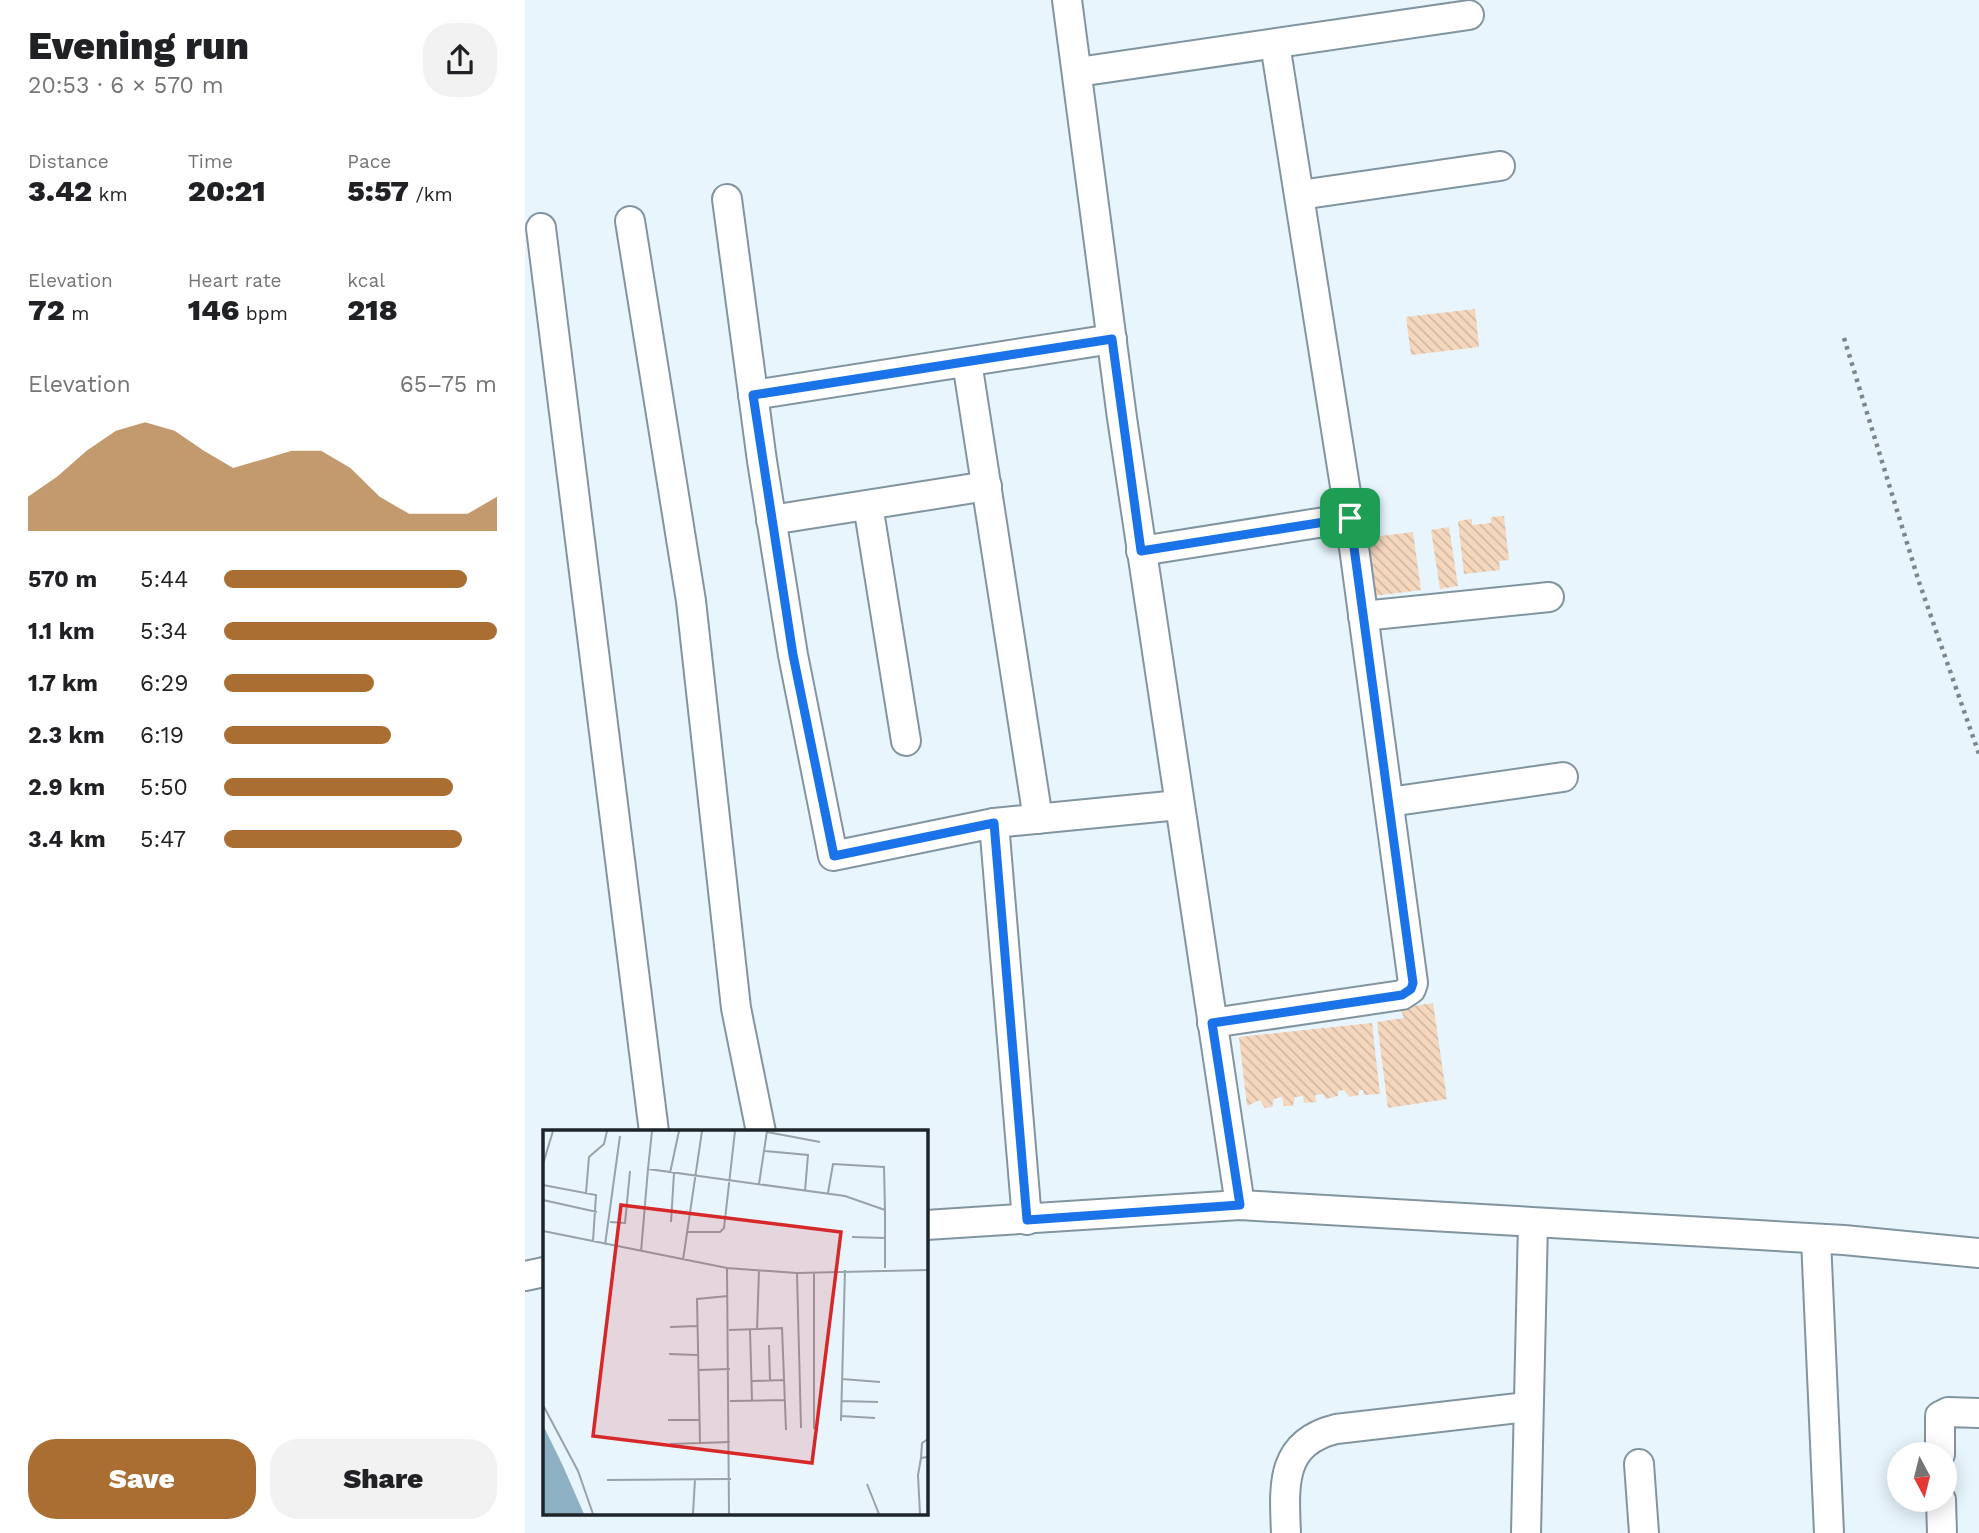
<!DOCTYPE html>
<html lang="en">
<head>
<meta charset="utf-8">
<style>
  body { margin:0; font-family:"Work Sans",sans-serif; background:#f2f2f2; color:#202124; height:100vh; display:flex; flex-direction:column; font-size:26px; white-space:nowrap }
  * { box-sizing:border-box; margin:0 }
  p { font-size:23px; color:#757577 }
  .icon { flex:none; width:38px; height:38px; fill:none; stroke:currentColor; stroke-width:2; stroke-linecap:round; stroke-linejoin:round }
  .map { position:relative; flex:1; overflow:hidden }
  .sheet { display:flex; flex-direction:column; background:#fff; width:525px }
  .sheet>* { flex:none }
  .needle { width:46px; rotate:173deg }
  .controls { position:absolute; left:1362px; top:1442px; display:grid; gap:14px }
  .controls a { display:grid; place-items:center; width:70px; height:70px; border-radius:50%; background:#fff; box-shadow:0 4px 18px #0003; font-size:35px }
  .pin { position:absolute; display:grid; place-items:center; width:60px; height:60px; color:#fff; margin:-30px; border-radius:14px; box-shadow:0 4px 10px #0006 }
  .round { display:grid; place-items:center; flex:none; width:74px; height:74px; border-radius:28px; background:#f2f2f2 }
  .summary { display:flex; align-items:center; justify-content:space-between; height:119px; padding:0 28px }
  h1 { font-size:38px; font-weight:800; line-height:52px }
  .stats { display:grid; grid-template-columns:repeat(3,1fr); gap:10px; height:119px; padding:7px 28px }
  .stats div { display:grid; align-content:center }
  .stats b { font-size:30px; font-weight:800 }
  .stats small { font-size:19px; font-weight:400 }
  .stats p { font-size:19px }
  .chart { height:196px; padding:14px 28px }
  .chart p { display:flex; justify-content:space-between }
  .chart svg { width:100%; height:126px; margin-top:7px; fill:#ab6e32; opacity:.7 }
  .button { display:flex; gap:14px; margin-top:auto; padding:14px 28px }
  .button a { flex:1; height:80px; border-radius:28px; background:#ab6e32; color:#fff; font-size:28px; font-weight:800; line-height:80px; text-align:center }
  .button a+a { background:#f2f2f2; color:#202124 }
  ul { padding:0 28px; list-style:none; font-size:23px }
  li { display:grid; grid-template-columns:112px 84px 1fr; align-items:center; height:52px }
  li i { height:18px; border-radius:9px; background:#ab6e32 }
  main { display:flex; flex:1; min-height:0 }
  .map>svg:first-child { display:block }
</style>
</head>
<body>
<main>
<section class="sheet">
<div class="summary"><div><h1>Evening run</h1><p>20:53 · 6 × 570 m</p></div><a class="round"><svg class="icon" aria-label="share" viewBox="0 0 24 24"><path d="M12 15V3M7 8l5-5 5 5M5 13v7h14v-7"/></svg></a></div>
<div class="stats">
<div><p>Distance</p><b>3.42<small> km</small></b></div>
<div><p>Time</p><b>20:21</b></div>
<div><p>Pace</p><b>5:57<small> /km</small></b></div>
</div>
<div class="stats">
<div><p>Elevation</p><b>72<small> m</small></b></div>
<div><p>Heart rate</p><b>146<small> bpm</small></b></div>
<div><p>kcal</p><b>218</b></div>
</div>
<div class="chart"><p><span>Elevation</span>65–75 m</p>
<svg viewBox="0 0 160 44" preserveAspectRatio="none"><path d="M0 44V32L10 25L20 16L30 9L40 6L50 9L60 16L70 22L80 19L90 16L100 16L110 22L120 32L130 38L140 38L150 38L160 32V44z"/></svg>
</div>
<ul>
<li><b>570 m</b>5:44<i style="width:89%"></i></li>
<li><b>1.1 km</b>5:34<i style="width:100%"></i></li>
<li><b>1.7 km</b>6:29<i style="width:55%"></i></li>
<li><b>2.3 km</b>6:19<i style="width:61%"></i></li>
<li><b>2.9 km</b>5:50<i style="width:84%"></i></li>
<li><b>3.4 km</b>5:47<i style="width:87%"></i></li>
</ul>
<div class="button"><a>Save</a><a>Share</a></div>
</section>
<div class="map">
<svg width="1454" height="1533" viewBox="0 0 1454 1533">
  <defs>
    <pattern id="building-back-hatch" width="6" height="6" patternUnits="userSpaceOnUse" patternTransform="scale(1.75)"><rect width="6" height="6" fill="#f5d7bd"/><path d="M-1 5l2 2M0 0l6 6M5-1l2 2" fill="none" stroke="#d2b8a3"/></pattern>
  </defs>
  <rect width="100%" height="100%" fill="#e8f5fd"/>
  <g fill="url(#building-back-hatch)">
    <path d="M950 309 954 347 886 355 881 317Z"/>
    <path d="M979 516 984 560 974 561 975 570 939 574 933 521 947 519V525L966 523V517Z"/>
    <path d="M924 527 933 586 915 589 906 530Z"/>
    <path d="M888 532 896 590 840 597 832 539Z"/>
    <path d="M908 1003 922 1099 863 1108 852 1022 879 1018 875 1008Z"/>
    <path d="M847 1023 855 1094 839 1095 838 1090H834V1095L825 1097 819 1090 813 1091V1096L801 1099 798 1094 790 1095 791 1102 779 1103 778 1096 770 1097 768 1106H759L757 1097 749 1099 747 1107 740 1108 735 1100 722 1106 714 1037Z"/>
  </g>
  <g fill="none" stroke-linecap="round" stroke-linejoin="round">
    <defs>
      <g id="street">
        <path d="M542 0 597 418 715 1205"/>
        <path d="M553 72 944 15"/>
        <path d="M775 195 975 166"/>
        <path d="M202 199 237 461 268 655 308 856 469 823 654 805"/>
        <path d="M105 221 166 601 211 1008 236 1132"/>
        <path d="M16 228 129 1132"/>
        <path d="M442 362 513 819"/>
        <path d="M228 395 587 339"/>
        <path d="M343 505 381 741"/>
        <path d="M246 520 462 486"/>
        <path d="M616 551 825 518"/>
        <path d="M838 616 1024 597"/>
        <path d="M864 802 1038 777"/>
        <path d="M469 823 502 1220"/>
        <path d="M687 1023 877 995 886 989 888 983 825 518 750 44"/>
        <path d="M401 1225 715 1205 1319 1240 1454 1253"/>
        <path d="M1291 1239 1304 1533"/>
        <path d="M0 1276 19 1272"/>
        <path d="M1415 1454V1416L1423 1412 1454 1413"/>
        <path d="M1114 1464 1119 1533"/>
        <path d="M1416 1500 1417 1533"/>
        <path d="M761 1533C759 1485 755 1443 811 1429L1002 1407"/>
        <path d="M1001 1533 1008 1223"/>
      </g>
    </defs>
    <use href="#street" stroke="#8195a1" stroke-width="32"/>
    <path stroke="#7b868c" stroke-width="4.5" stroke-dasharray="3.5 5" stroke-linecap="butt" d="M1319 338 1394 582 1454 754"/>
    <use href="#street" stroke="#fff" stroke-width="28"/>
  </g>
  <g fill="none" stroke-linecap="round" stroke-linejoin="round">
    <defs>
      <path id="route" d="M587 339 616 551 825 518 888 983 886 989 877 995 687 1023 715 1205 502 1220 469 823 309 856 268 655 228 395Z"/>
    </defs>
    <use href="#route" stroke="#fff" stroke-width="14"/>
    <use href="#route" stroke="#1a73e8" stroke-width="9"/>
  </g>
  <g transform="translate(18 1130)">
    <rect width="385" height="385" fill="#e8f5fd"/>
    <path d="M0 295 20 336 41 384H0Z" fill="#8eb0c4"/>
    <path fill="none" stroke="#97a2a9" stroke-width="2" d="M224 2 277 12M222 21 265 25 262 61M0 34 10 1M105 39 109 1M127 43 136 1M216 54 224 1M0 55 53 65 50 111M43 63 46 27 61 14 64 1M285 63 290 34 341 37 342 80M0 70 54 82M67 92 82 93 87 41M128 92 131 43M0 101 184 138 254 143 385 140M144 102H177L181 98 192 1M309 107 342 108M62 115 77 6M98 122 105 39 302 66 342 80V138M140 130 159 1M184 138 186 384M271 142V299M254 143 258 298M127 197 154 196M186 200 239 198 243 300M207 200 209 271M214 200 216 140M226 215 227 251M126 224 154 225M155 240 187 239M299 249 337 252M209 251 242 250M187 271 242 270M298 271 335 272M0 275 35 341 50 384M298 286 332 288M125 290H156M298 291 302 140M157 313 154 169 185 166M127 314 187 312M378 328 379 313 385 309M64 350 188 349M324 354 336 384M150 384 152 349M377 384 375 345 378 328 385 327"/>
    <path fill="#d62828" fill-opacity="0.15" stroke="#d62828" stroke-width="3.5" d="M78 75 298 102 269 333 50 306Z"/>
    <rect width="385" height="385" fill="none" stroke="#1d252a" stroke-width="3.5"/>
  </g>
</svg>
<div class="controls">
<a><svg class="needle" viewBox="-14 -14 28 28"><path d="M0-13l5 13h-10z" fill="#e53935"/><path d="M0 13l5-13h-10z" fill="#757577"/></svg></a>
</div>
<div class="pin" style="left:825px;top:518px;background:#1e9e55"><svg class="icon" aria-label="arrive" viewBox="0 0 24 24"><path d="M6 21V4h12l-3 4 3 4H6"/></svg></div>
</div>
</main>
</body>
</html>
